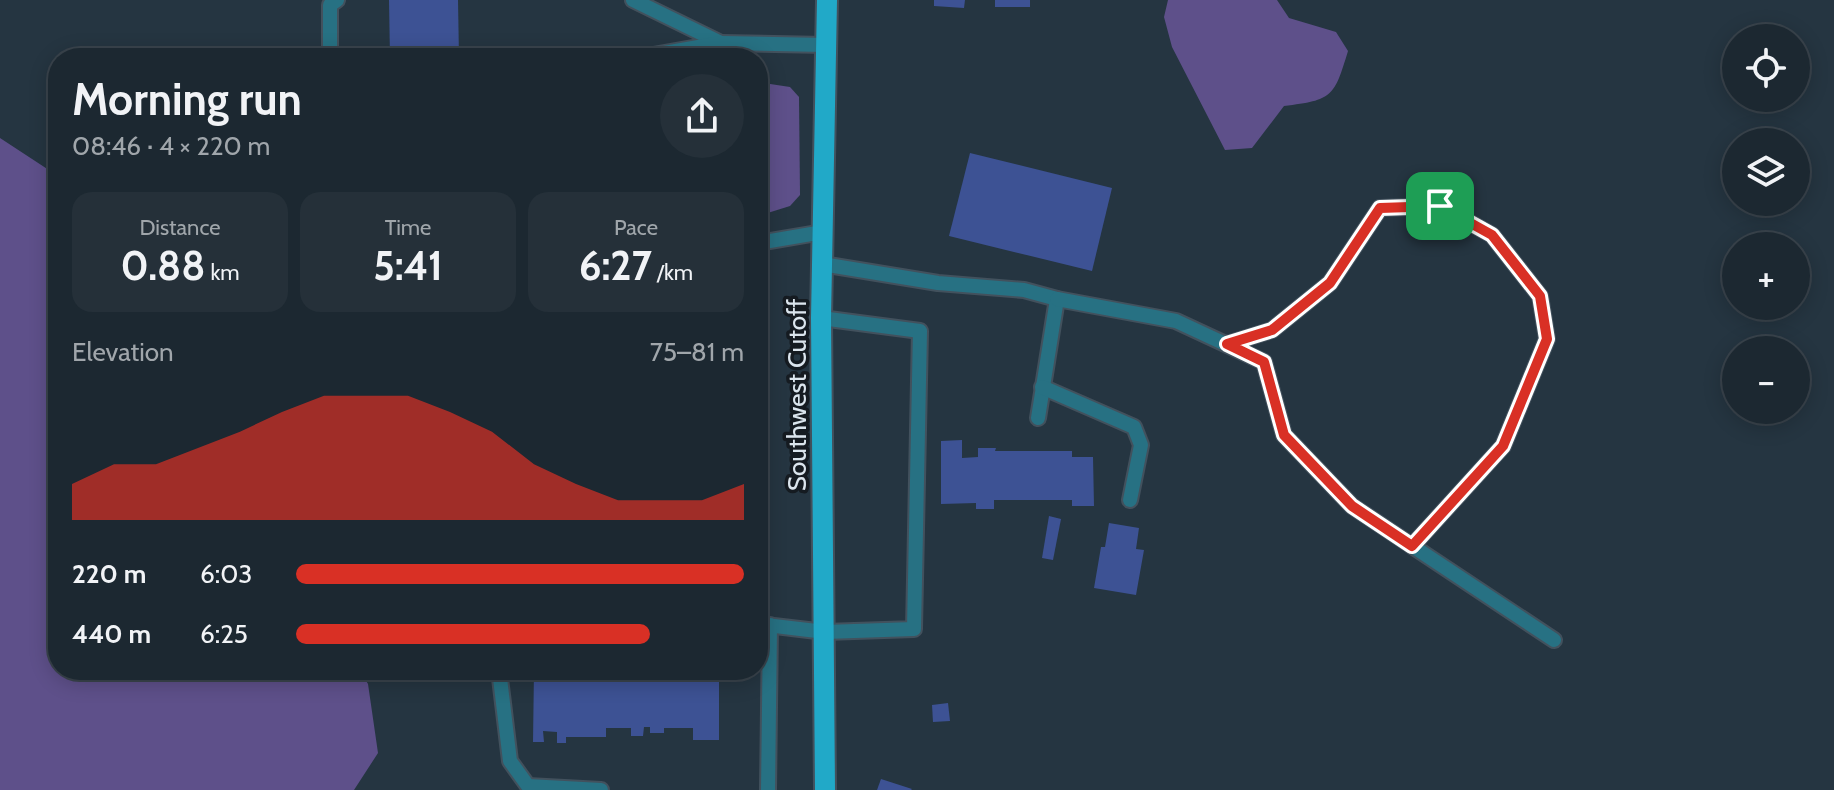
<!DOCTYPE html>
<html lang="en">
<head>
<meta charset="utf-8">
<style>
  body { margin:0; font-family:Cabin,sans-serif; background:#253039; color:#f1f3f6; height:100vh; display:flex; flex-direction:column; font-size:30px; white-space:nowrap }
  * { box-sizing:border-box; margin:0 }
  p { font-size:26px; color:#a0a6ab }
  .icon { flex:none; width:44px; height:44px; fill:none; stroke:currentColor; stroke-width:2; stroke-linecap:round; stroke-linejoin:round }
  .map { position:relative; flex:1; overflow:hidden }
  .details { position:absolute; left:48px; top:48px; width:720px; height:632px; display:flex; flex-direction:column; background:#1c2831; border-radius:32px; box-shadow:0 4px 20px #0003,0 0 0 2px #3a444d }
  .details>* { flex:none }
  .fabs { position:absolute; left:1722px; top:24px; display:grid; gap:16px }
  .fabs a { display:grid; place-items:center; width:88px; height:88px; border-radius:50%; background:#1c2831; box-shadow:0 4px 20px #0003,0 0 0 2px #3a444d; font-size:40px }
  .pin { position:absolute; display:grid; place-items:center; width:68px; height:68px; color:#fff; margin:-34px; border-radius:16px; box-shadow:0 4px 12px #0006 }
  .round { display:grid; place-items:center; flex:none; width:84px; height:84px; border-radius:42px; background:#253039 }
  .head { display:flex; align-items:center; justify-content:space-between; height:136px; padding:0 24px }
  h1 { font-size:44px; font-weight:800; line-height:60px }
  .figures { display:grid; grid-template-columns:repeat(3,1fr); gap:12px; height:136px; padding:8px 24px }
  .figures div { display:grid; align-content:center; border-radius:20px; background:#253039; text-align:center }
  .figures b { font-size:40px; font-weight:800 }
  .figures small { font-size:22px; font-weight:400 }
  .figures p { font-size:22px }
  .chart { height:224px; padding:16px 24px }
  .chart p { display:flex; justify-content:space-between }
  .chart svg { width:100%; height:144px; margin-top:8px; fill:#d93025; opacity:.7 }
  ul { padding:0 24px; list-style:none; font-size:26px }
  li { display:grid; grid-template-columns:128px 96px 1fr; align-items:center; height:60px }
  li i { height:20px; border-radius:10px; background:#d93025 }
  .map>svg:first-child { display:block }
</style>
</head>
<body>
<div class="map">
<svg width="1834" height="790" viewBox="0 0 1834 790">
  <rect width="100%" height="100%" fill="#253541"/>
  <g fill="#5e508a">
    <path d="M1168 0H1277L1289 18 1336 32 1348 51C1334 97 1333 100 1284 106L1252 148 1225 150 1172 47 1164 17Z"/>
    <path d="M758 82 790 87 799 97 800 195 790 206 758 216Z"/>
    <path d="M0 138 58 176V670H360L368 684 378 753 354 790H0Z"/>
  </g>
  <g fill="#3d5294">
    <path d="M389 0H458L459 58H390Z"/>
    <path d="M934 0H965L964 8 934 6Z"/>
    <rect x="995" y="0" width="35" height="7"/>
    <path d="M970 153 1112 188 1092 271 949 236Z"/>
    <path d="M962 440V458L978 457V448H996L995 451H1072V457H1093L1094 506H1072V500H994V509H976V503L941 504V441Z"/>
    <path d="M1049 516 1061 519 1053 560 1042 558Z"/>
    <path d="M1109 523 1139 528 1136 549 1144 550 1136 595 1094 588 1101 547H1105Z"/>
    <path d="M534 670H719V740H693V728H664V733H650V727H644L643 736H631V728H606V737H566V743H557V732L543 731 544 742H533Z"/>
    <path d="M948 703 950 721 933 722 932 705Z"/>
    <path d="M881 779 912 789 911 790H877Z"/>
  </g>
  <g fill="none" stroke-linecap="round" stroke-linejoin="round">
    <defs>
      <g id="lane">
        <path d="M633 0 721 43"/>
        <path d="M330 58V5L337 0"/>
        <path d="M636 58 721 43 826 45"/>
        <path d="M758 243 823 232"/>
        <path d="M822 264 938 283 1024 290 1057 299 1038 418"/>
        <path d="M1057 299 1176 321 1264 362 1284 435 1352 506 1554 640"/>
        <path d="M1227 344 1272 330 1330 283 1380 208 1440 206 1492 235 1540 296 1547 339 1503 446 1412 546"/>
        <path d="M1042 387 1134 427 1141 445 1130 500"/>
        <path d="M758 624 825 632 914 629 920 331 821 318"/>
        <path d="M499 670 510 761 528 786 601 790"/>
        <path d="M768 790 770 625"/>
      </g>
      <path id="primary" d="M825 790 821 318 827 0"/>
    </defs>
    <use href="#lane" stroke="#42515d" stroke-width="18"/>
    <use href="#primary" stroke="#42515d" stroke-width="24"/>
    <use href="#lane" stroke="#277183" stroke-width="14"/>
    <use href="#primary" stroke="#21a9c8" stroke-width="20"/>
  </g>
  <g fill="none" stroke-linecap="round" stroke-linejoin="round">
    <defs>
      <path id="route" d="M1440 206 1492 235 1540 296 1547 339 1503 446 1412 546 1352 506 1284 435 1264 362 1227 344 1272 330 1330 283 1380 208Z"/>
    </defs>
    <use href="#route" stroke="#fff" stroke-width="16"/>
    <use href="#route" stroke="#d93025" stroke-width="10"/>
  </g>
  <g text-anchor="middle" stroke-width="7" stroke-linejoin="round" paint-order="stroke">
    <g font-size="26" fill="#dbe5ed" stroke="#151b21">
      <text transform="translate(797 395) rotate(-90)" y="9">Southwest Cutoff</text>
    </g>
  </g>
</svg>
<div class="fabs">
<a><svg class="icon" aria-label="locate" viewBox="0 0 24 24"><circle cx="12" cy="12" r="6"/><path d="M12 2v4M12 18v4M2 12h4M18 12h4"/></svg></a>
<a><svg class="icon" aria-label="layers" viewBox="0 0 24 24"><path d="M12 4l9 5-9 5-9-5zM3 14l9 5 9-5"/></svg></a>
<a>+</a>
<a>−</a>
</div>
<div class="pin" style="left:1440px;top:206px;background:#1e9e55"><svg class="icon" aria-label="arrive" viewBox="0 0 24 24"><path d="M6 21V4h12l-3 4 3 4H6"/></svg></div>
<section class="details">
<div class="head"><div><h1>Morning run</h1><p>08:46 · 4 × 220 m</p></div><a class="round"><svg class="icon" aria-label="share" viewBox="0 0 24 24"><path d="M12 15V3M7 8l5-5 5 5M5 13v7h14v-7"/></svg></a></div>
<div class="figures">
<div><p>Distance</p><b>0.88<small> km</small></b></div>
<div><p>Time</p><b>5:41</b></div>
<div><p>Pace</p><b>6:27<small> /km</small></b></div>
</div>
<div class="chart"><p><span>Elevation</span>75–81 m</p>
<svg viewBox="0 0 160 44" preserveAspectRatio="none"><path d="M0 44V33L10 27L20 27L30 22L40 17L50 11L60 6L70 6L80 6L90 11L100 17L110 27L120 33L130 38L140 38L150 38L160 33V44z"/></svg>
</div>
<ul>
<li><b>220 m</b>6:03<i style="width:100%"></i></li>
<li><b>440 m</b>6:25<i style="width:79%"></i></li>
</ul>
</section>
</div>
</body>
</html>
